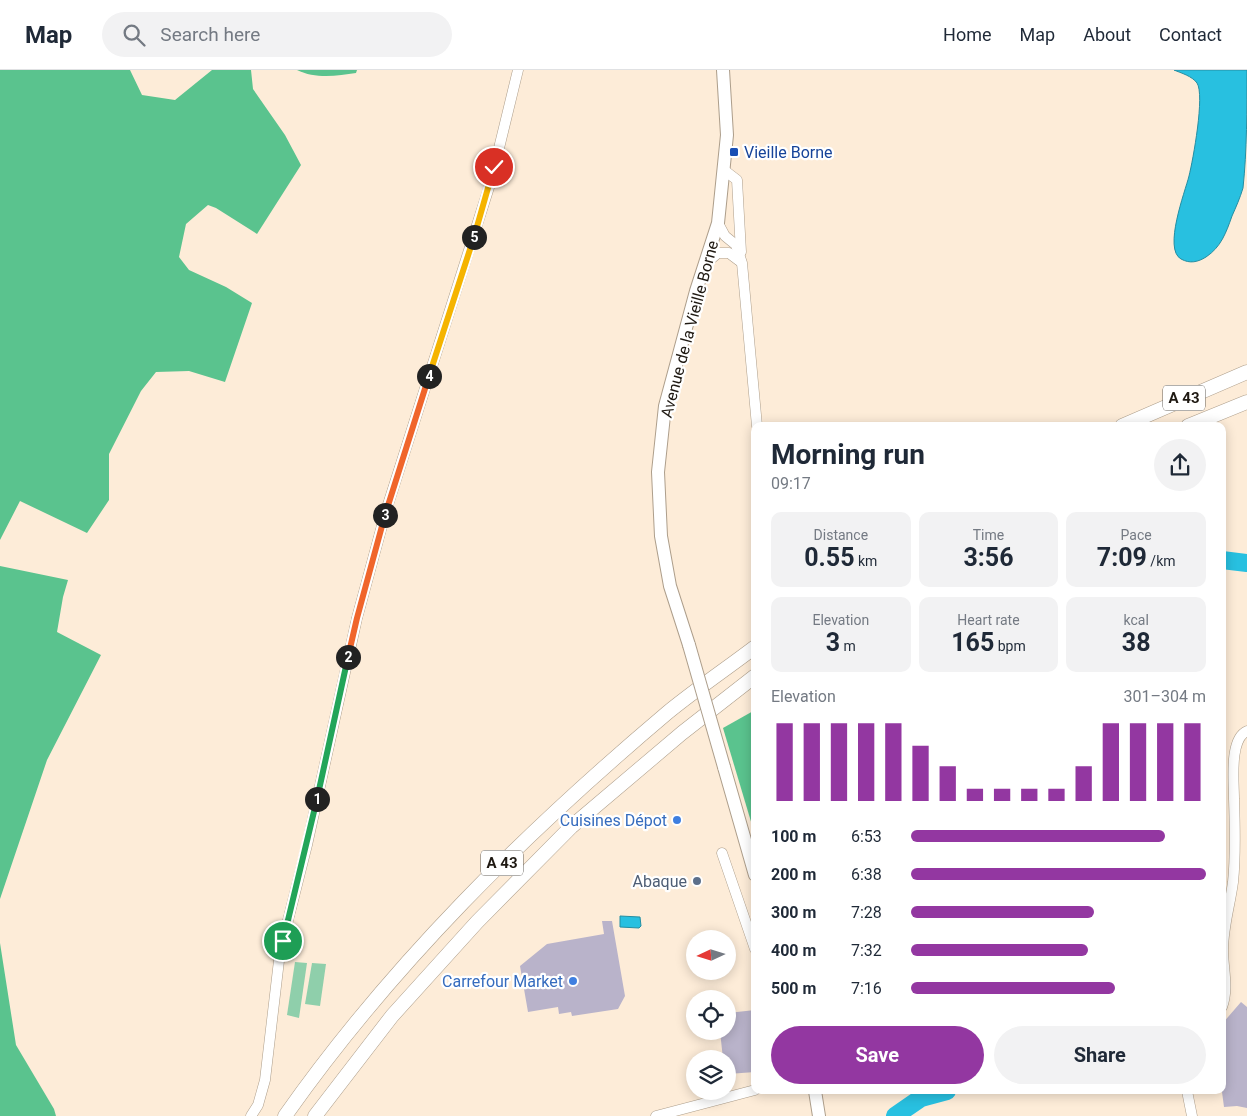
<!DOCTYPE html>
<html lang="en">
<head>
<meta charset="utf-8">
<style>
  body { margin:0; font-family:Roboto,sans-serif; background:#f2f2f3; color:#1f2937; height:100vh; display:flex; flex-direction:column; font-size:19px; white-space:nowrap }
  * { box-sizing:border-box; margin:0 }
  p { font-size:16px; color:#747a83 }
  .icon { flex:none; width:28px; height:28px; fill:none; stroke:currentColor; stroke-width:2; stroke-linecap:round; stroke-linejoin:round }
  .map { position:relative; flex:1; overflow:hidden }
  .panel { position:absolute; left:751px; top:352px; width:475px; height:672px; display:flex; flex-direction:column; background:#fff; border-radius:10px; box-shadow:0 2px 12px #0003 }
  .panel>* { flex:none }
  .needle { width:32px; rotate:266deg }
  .tools { position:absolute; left:686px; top:860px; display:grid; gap:10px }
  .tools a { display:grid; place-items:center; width:50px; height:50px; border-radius:50%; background:#fff; box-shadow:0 2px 12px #0003; font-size:25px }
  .pin { position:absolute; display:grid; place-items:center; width:42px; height:42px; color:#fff; margin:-21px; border:2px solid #fff; border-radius:50%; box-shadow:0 1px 5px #0007 }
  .km { position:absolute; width:25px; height:25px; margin:-12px; border-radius:50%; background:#222; color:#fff; font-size:14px; line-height:25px; text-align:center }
  .round { display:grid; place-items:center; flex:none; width:52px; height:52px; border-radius:26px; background:#f2f2f3 }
  .overview { display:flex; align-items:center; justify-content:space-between; height:85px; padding:0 20px }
  h1 { font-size:28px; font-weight:700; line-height:38px }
  .figures { display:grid; grid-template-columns:repeat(3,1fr); gap:8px; height:85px; padding:5px 20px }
  .figures div { display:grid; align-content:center; border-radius:10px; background:#f2f2f3; text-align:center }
  .figures b { font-size:25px; font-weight:700 }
  .figures small { font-size:14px; font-weight:400 }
  .figures p { font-size:14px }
  .chart { height:140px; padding:10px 20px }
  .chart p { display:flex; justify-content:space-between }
  .chart svg { width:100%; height:90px; margin-top:5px; stroke:#9337a1; stroke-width:6 }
  .cta { display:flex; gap:10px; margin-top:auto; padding:10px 20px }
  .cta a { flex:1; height:58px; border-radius:30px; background:#9337a1; color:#fff; font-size:20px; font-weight:700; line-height:58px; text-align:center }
  .cta a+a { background:#f2f2f3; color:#1f2937 }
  ul { padding:0 20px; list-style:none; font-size:16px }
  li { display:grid; grid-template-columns:80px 60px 1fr; align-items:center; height:38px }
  li i { height:12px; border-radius:6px; background:#9337a1 }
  header { display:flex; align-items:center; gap:30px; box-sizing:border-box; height:70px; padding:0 25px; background:#fff; border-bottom:1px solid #e0e1e3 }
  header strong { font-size:24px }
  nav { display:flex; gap:28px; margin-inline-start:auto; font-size:18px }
  .search { width:350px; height:45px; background:#f2f2f3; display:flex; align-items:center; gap:12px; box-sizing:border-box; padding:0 18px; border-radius:28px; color:#747a83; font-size:19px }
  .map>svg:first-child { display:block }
</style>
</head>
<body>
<header>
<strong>Map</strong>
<div class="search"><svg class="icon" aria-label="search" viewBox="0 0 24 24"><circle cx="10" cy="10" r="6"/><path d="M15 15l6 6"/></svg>Search here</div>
<nav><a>Home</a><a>Map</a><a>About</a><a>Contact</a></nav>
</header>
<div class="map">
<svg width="1247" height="1046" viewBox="0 0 1247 1046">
  <rect width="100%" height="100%" fill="#fdecd8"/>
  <g fill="#8fcfab">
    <path d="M295 892 307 893 299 948 287 945Z"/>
    <path d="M312 893 326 894 320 936 305 934Z"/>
  </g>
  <g fill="#5ac38e">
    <path d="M0 0H130L142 25 175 30 212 0H251L253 19 285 65 301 95 257 164 216 138 208 135 186 154 179 187 189 200 226 217 252 233 225 312 189 301 156 302 141 321 109 384V430L87 463 20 431 0 470Z"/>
    <path d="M297 0H357L356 3C337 6 315 9 297 0Z"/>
    <path d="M0 496 68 510 63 527 57 562 101 585 47 690 0 829Z"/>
    <path d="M755 640V765L723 658Z"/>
    <path d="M0 873 16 975 54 1039 56 1046H0Z"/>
  </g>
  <g fill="#28c0e0" stroke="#258ea2">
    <path d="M1174 0H1247C1247 38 1247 81 1243 118 1240 128 1236 137 1232 146 1226 163 1221 177 1206 187 1198 192 1190 194 1181 189 1163 179 1185 122 1189 106 1193 90 1205 25 1197 13 1192 6 1181 3 1174 0Z"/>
    <path d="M620 846 640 847 641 856 639 858 620 857Z"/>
  </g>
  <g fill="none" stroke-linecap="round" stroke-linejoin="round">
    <g stroke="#28c0e0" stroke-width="18">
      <path d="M1222 490 1247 493"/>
      <path d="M895 1046 921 1028 947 1021"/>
    </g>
  </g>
  <g fill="#b9b3ca">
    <path d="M602 851H612L625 926 618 939 572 946 571 942 559 944 558 937 528 942 520 896 547 874 604 864Z"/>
    <path d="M1241 932 1247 937V1038L1237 1036 1224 1037 1222 1022V954Z"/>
    <path d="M755 940V1002L728 1004V989H723L720 961H728V943Z"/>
  </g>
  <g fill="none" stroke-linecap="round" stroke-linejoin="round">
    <defs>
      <g id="minor">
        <path d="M724 100 737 110 741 182"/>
        <path d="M718 153 725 166 736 175 742 193 757 356"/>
        <path d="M705 194 718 183H729L741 192"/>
        <path d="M722 783 755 879"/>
        <path d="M1222 937C1229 919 1223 898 1223 880 1223 857 1230 835 1233 812 1236 784 1235 757 1234 729 1234 712 1229 669 1247 661"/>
        <path d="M1187 1021 1192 1046"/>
        <path d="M251 1046 258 1035 265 1010 280 882 307 775 357 548 386 441 491 111 518 0"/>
        <path d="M656 1046 755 1020"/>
      </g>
      <g id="major">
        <path d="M689 575 670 516 661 466 658 402 665 336 696 221 718 153 727 65 723 0"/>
        <path d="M724 697 755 805"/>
        <path d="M815 1021 819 1046"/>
      </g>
      <g id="highway">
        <path d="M1122 356 1247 302"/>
        <path d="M1188 356 1247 332"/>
        <path d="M285 1046C392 894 525 763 667 643 695 620 726 599 755 577"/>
        <path d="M315 1046 392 946 477 852 571 757 682 663 755 606"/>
      </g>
    </defs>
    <use href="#minor" stroke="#ad9e8b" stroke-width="11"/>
    <use href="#major" stroke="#ad9e8b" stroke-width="14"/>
    <use href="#highway" stroke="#ad9e8b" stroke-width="15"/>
    <use href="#minor" stroke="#fff" stroke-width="10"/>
    <use href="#major" stroke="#fff" stroke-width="12"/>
    <use href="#highway" stroke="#fff" stroke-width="14"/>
    <defs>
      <path id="major-bridge" d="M689 575 724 697"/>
    </defs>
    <use href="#major-bridge" stroke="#ad9e8b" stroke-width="14" stroke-linecap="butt"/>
    <use href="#major-bridge" stroke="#fff" stroke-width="12"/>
  </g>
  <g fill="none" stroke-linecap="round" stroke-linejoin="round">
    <defs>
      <path id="split-1" d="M283 871 317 729"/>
      <path id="split-2" d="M317 729 348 587"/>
      <path id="split-3" d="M348 587 357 548 385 445"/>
      <path id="split-4" d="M385 445 429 306"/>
      <path id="split-5" d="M429 306 474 167"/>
      <path id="split-6" d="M474 167 494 97"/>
    </defs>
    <use href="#split-1" stroke="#fff" stroke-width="10"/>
    <use href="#split-2" stroke="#fff" stroke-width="10"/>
    <use href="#split-3" stroke="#fff" stroke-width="10"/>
    <use href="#split-4" stroke="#fff" stroke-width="10"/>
    <use href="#split-5" stroke="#fff" stroke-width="10"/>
    <use href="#split-6" stroke="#fff" stroke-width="10"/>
    <use href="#split-1" stroke="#22a559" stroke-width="6"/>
    <use href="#split-2" stroke="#22a559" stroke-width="6"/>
    <use href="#split-3" stroke="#f0652b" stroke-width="6"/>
    <use href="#split-4" stroke="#f0652b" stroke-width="6"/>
    <use href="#split-5" stroke="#f5b400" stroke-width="6"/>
    <use href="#split-6" stroke="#f5b400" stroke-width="6"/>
  </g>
  <rect fill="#1a4fb4" stroke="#fff" stroke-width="2" x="729" y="77" width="10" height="10" rx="2.5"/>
  <g fill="#3f7fe0" stroke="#fff" stroke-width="2">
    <circle cx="677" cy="750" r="5"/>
    <circle cx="573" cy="911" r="5"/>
  </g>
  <circle fill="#5c6f8a" stroke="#fff" stroke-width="2" cx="697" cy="811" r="5"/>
  <g text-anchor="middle" stroke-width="4.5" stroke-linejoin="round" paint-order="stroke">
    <g fill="#fff" stroke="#625e59" stroke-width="1">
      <rect x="1163" y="315.5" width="42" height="25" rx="4"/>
      <rect x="481" y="780.5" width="42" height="25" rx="4"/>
    </g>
    <g font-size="15" font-weight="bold" fill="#1f1912">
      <text x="1184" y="333">A 43</text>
      <text x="502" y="798">A 43</text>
    </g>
    <g font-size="16" fill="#164399" stroke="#fff" text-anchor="start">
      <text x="744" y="88">Vieille Borne</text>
    </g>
    <g font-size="16" fill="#1f1912" stroke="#fff">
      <text transform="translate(689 259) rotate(-75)" y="6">Avenue de la Vieille Borne</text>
    </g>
    <g font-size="16" fill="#366cbe" stroke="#fff" text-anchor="end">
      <text x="667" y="756">Cuisines Dépot</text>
      <text x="563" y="917">Carrefour Market</text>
    </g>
    <g font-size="16" fill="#4e5e75" stroke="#fff" text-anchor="end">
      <text x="687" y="817">Abaque</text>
    </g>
  </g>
</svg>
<div class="tools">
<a><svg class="needle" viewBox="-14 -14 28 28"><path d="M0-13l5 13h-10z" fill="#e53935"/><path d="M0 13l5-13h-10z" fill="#747a83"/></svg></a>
<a><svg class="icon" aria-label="locate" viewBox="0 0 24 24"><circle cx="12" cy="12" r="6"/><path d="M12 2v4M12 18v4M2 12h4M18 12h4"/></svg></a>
<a><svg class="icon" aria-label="layers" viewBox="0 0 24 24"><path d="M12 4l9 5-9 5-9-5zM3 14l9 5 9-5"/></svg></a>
</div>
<div class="pin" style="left:283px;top:871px;background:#1e9e55"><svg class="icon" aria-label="arrive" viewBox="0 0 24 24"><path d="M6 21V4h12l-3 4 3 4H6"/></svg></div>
<div class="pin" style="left:494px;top:97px;background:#d93025"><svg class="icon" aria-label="check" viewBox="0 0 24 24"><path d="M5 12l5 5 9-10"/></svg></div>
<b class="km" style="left:317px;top:729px">1</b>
<b class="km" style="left:348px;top:587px">2</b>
<b class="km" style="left:385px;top:445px">3</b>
<b class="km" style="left:429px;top:306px">4</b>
<b class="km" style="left:474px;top:167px">5</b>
<section class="panel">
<div class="overview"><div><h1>Morning run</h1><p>09:17</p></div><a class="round"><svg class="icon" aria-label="share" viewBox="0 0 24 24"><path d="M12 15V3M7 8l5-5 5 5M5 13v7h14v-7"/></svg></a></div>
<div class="figures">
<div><p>Distance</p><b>0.55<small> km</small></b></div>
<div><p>Time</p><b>3:56</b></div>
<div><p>Pace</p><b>7:09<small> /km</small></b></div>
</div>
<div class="figures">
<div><p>Elevation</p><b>3<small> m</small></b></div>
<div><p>Heart rate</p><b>165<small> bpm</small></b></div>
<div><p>kcal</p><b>38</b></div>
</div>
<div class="chart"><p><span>Elevation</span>301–304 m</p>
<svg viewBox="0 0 160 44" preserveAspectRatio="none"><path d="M5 44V6M15 44V6M25 44V6M35 44V6M45 44V6M55 44V17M65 44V27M75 44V38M85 44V38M95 44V38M105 44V38M115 44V27M125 44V6M135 44V6M145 44V6M155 44V6"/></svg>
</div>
<ul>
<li><b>100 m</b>6:53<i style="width:86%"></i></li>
<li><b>200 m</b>6:38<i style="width:100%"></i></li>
<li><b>300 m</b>7:28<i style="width:62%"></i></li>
<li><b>400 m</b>7:32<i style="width:60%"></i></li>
<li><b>500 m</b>7:16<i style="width:69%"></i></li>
</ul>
<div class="cta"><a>Save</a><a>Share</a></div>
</section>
</div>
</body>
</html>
